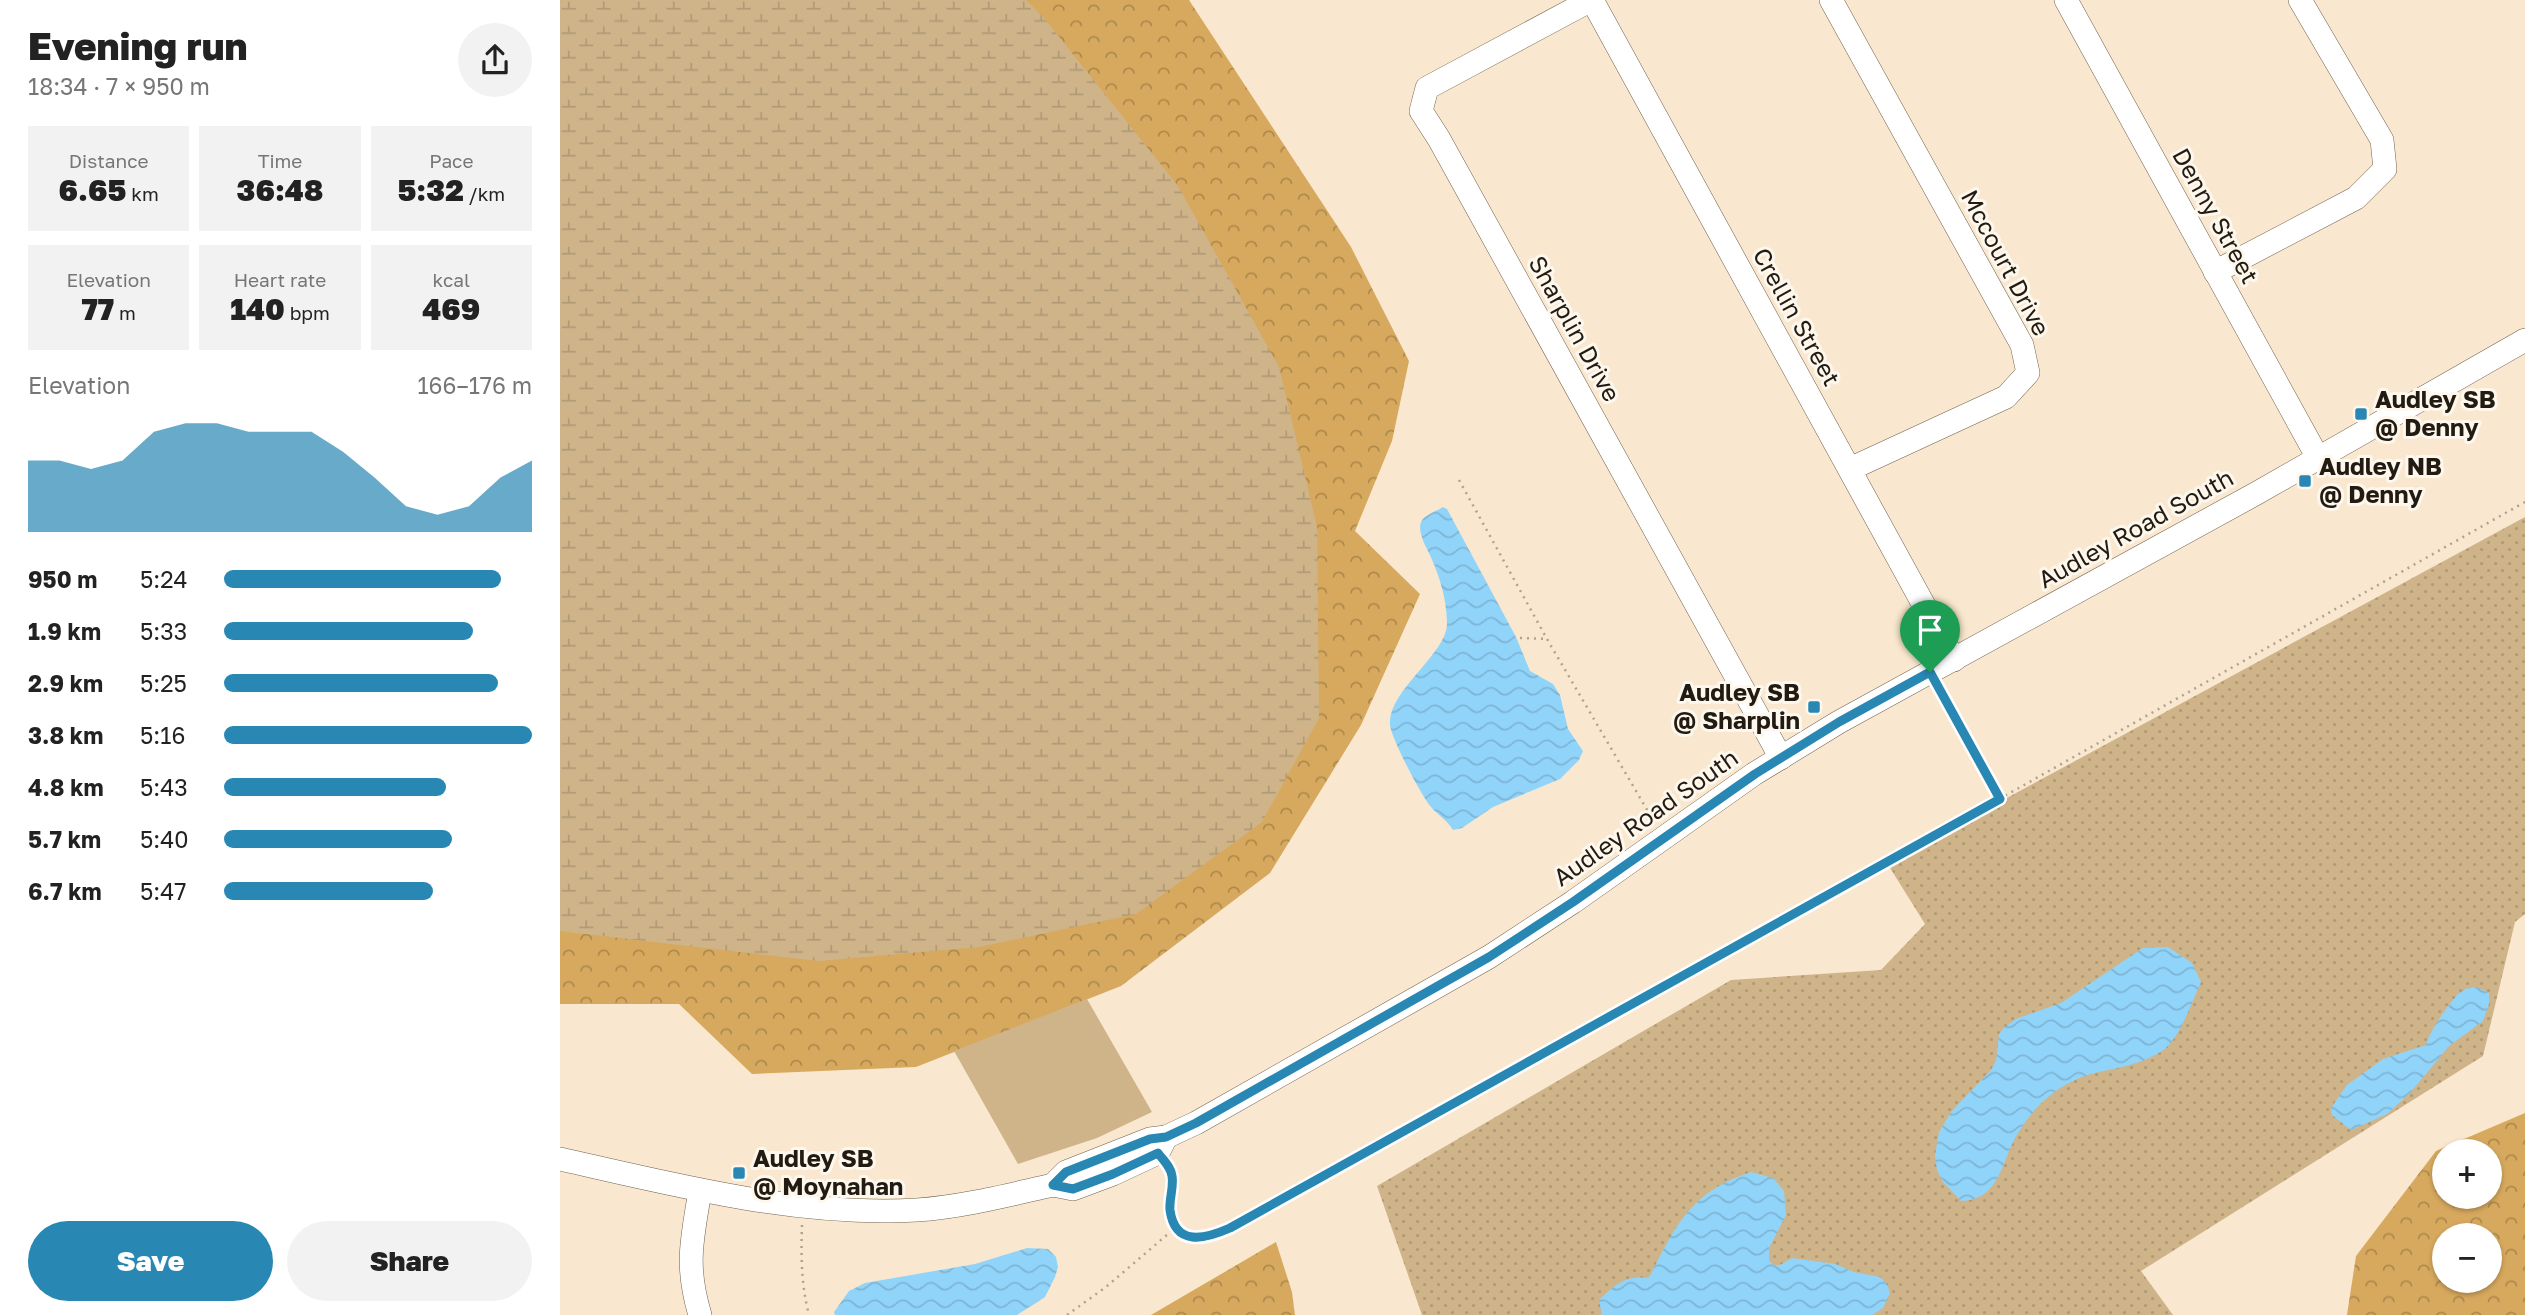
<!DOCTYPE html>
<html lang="en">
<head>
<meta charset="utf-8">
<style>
  body { margin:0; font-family:"Golos Text",sans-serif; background:#f2f2f2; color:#222; height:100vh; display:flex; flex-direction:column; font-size:26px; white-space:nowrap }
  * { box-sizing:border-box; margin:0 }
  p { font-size:23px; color:#767676 }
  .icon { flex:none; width:38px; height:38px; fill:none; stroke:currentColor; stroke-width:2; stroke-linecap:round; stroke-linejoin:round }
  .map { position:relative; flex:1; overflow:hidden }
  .sheet { display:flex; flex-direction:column; background:#fff; width:560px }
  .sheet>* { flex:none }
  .fabs { position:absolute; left:1872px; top:1139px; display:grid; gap:14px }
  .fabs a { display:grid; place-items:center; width:70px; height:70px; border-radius:50%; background:#fff; box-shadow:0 2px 5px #0004; font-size:35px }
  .pin { position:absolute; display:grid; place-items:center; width:60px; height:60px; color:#fff; margin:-72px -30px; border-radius:50% 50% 50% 0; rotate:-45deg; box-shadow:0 0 7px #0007 }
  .pin .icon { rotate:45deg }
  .round { display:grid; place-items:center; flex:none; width:74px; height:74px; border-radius:37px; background:#f2f2f2 }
  .summary { display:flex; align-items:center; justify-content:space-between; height:119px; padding:0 28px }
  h1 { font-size:38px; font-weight:800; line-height:52px }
  .metrics { display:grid; grid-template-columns:repeat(3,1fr); gap:10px; height:119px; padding:7px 28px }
  .metrics div { display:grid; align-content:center; border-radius:0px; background:#f2f2f2; text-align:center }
  .metrics b { font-size:30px; font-weight:800 }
  .metrics small { font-size:19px; font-weight:400 }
  .metrics p { font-size:19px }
  .chart { height:196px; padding:14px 28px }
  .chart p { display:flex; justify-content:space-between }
  .chart svg { width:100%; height:126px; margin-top:7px; fill:#2887b3; opacity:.7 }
  .button { display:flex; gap:14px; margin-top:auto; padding:14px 28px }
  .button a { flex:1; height:80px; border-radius:42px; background:#2887b3; color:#fff; font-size:28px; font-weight:800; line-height:80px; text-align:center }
  .button a+a { background:#f2f2f2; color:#222 }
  ul { padding:0 28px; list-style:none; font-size:23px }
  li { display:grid; grid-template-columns:112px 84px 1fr; align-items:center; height:52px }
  li i { height:18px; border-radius:9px; background:#2887b3 }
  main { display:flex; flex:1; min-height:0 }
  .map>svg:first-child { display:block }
</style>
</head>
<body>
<main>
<section class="sheet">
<div class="summary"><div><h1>Evening run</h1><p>18:34 · 7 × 950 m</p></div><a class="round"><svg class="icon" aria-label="share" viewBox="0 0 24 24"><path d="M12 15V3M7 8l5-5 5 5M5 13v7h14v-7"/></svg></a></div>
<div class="metrics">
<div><p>Distance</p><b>6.65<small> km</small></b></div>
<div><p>Time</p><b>36:48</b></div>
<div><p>Pace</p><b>5:32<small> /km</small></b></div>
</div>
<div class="metrics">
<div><p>Elevation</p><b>77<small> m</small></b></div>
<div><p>Heart rate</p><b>140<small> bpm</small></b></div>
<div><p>kcal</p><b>469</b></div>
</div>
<div class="chart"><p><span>Elevation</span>166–176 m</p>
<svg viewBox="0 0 160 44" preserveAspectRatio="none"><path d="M0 44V19L10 19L20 22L30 19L40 9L50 6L60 6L70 9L80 9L90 9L100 16L110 25L120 35L130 38L140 35L150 25L160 19V44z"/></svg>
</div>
<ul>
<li><b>950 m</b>5:24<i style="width:90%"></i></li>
<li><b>1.9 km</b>5:33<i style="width:81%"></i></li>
<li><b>2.9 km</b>5:25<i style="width:89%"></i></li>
<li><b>3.8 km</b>5:16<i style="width:100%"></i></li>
<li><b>4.8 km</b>5:43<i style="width:72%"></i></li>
<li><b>5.7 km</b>5:40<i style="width:74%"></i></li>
<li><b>6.7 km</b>5:47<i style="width:68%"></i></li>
</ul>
<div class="button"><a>Save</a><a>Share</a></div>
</section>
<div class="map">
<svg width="1965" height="1315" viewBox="0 0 1965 1315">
  <defs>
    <pattern id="grass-dots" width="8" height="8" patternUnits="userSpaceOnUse" patternTransform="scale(1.75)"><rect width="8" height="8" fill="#cfb48a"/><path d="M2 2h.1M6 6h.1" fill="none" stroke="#b19a76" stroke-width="1.8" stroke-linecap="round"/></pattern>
    <pattern id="forest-crowns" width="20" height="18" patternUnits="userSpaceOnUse" patternTransform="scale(1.75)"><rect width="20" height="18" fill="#d7a95e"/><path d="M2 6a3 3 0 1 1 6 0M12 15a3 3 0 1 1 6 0" fill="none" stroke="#ae894c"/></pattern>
    <pattern id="wetland-marsh" width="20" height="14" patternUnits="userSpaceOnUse" patternTransform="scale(1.75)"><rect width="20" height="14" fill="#cfb48a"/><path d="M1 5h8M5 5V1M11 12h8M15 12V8" fill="none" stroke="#b19a76"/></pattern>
    <pattern id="water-waves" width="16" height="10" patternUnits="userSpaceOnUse" patternTransform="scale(1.75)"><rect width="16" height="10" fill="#91d4fa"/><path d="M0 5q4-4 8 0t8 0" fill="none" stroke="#7db5d5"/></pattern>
  </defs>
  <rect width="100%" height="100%" fill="#f9e8cf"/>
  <path fill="url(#grass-dots)" d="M1965 517V914L1955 922 1923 1056 1581 1271 1613 1315H862L817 1186 1171 980 1321 970 1365 924 1327 863Z"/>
  <g fill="url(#forest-crowns)" fill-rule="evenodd">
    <path d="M0 0H629L791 247 849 361 832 441 795 531 860 594 801 725 710 873 561 986 356 1067 192 1074 119 1004H0Z"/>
    <path d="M1965 1113V1315H1787L1796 1256 1876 1151ZM1885 1152H1930V1197H1885ZM1885 1236H1930V1281H1885Z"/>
    <path d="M716 1242 732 1292 735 1315H591Z"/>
  </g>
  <path fill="url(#wetland-marsh)" d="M0 0H466L484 18 618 186 719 367 757 527 759 718 702 822 576 914 419 947 258 961 0 931Z"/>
  <path fill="#cfb48a" d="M527 999 592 1112 537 1138 458 1164 394 1051Z"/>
  <g fill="url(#water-waves)">
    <path d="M883 507 887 509 956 637 970 671 993 684 1000 695 1008 729 1023 751 1019 760 1000 779 933 807 902 828 893 830C887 820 878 815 871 807 861 795 832 740 830 725 827 691 887 654 887 624 887 597 878 571 866 547 863 541 858 529 861 522 864 515 877 511 883 507Z"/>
    <path d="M1608 947 1632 963 1641 982C1632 1001 1620 1039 1602 1051 1581 1065 1555 1068 1531 1074 1499 1083 1475 1105 1458 1133 1441 1160 1441 1200 1401 1201L1383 1182 1377 1170 1375 1155 1379 1132 1392 1111 1431 1070 1436 1061 1439 1034 1445 1027 1456 1019 1501 1003 1583 948Z"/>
    <path d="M1916 987 1929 993V1004L1923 1021 1889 1046 1850 1093 1827 1114 1791 1130 1772 1115 1771 1108 1787 1085 1823 1059 1866 1045C1869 1032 1893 995 1905 989 1908 988 1912 988 1916 987Z"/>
    <path d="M1191 1172 1213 1178 1224 1191 1226 1215 1209 1248V1261L1214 1265H1220L1232 1258 1275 1264 1294 1272 1320 1277 1327 1284 1330 1293 1323 1308 1312 1315H1042L1039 1300C1055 1285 1065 1275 1088 1278L1091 1274C1118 1221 1132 1192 1191 1172Z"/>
    <path d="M467 1248 488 1249 496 1257 498 1267 495 1277 485 1297 457 1315H275L274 1312 289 1291 305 1283 415 1264Z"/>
  </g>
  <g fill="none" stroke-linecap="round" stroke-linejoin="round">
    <defs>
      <g id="minor">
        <path d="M1031 0 867 88 861 111 879 139 1221 758"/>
        <path d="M1032 0 1394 660"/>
        <path d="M1271 0 1462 345 1468 373 1446 397 1290 469"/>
        <path d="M1506 0 1758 458"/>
        <path d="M1655 272 1796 198 1825 169 1822 140 1740 0"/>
        <path d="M0 1159C115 1185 238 1217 357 1210 402 1207 448 1195 493 1185L513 1189 553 1174 598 1153 606 1137"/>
        <path d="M493 1185 506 1172 590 1139 606 1137 636 1123 929 957 1013 902 1194 774 1279 722 1697 493 1965 340"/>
        <path d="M140 1191C132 1240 125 1265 140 1315"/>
      </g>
    </defs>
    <use href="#minor" stroke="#71624d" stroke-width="24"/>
    <g stroke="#afa28e" stroke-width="2.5" stroke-dasharray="2 5" stroke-linecap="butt">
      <path d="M899 480 987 639 1093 820"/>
      <path d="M960 638 987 639"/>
      <path d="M1379 689 1440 799"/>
      <path d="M608 1167C614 1179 611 1191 611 1205 609 1246 643 1239 670 1228L1149 963 1965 502"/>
      <path d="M242 1225C241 1256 241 1284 249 1315"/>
      <path d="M507 1315 546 1287 615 1228"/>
    </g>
    <use href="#minor" stroke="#fff" stroke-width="23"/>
  </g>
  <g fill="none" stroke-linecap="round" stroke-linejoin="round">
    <defs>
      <path id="route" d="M1370 672 1440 799 670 1228C645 1239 615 1247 610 1210 609 1199 614 1187 612 1176 611 1167 603 1160 598 1153L553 1174 513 1189 493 1185 506 1172 590 1139 606 1137 636 1123 929 957 1013 902 1195 774 1279 722Z"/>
    </defs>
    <use href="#route" stroke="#fff" stroke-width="14"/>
    <use href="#route" stroke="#2887b3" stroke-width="9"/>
  </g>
  <g fill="#2887b3" stroke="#fef7ed" stroke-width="2.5">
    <rect x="1794" y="407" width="14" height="14" rx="3.5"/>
    <rect x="1738" y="474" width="14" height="14" rx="3.5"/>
    <rect x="1247" y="700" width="14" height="14" rx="3.5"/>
    <rect x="172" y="1166" width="14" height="14" rx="3.5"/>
  </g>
  <g text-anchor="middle" stroke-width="6" stroke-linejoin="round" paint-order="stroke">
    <g font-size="24" fill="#211b12" stroke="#fef7ed">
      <text transform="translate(1655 216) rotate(61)" y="8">Denny Street</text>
      <text transform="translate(1445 263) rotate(62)" y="8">Mccourt Drive</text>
      <text transform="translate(1236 317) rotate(61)" y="8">Crellin Street</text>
      <text transform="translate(1014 329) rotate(61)" y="8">Sharplin Drive</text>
      <text transform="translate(1576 529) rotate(-29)" y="8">Audley Road South</text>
      <text transform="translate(1086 818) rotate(-35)" y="8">Audley Road South</text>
    </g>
    <g font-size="24" font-weight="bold" fill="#211b12" stroke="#fef7ed" text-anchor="start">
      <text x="1815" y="408">Audley SB<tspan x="1815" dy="28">@ Denny</tspan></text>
      <text x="1759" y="475">Audley NB<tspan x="1759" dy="28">@ Denny</tspan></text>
      <text x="1240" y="701" text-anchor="end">Audley SB<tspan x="1240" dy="28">@ Sharplin</tspan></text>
      <text x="193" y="1167">Audley SB<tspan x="193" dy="28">@ Moynahan</tspan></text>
    </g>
  </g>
</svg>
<div class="fabs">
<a>+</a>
<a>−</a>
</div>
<div class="pin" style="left:1370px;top:672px;background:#1e9e55"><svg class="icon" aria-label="arrive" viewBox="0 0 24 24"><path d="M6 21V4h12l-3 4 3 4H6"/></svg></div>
</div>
</main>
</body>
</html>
